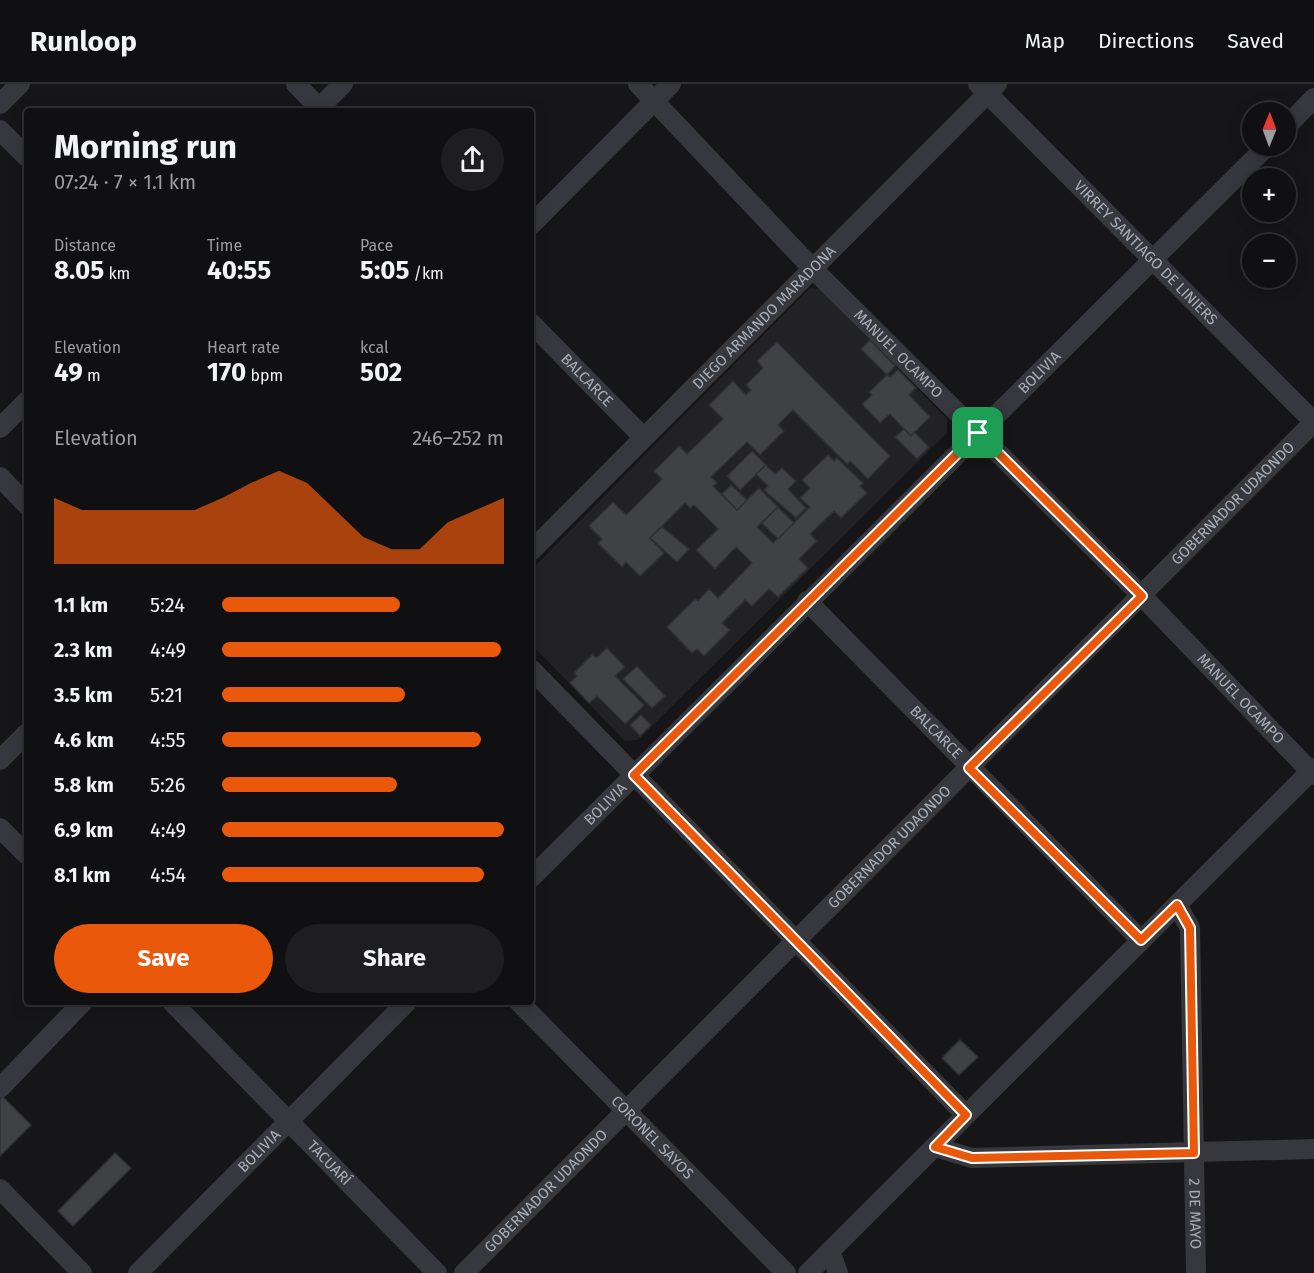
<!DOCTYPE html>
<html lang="en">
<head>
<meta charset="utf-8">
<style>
  body { margin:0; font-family:"Fira Sans",sans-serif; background:#1e1e20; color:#f1f3f6; height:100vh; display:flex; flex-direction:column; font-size:22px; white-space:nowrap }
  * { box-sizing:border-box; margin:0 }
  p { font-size:20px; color:#9c9d9f }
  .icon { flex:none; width:33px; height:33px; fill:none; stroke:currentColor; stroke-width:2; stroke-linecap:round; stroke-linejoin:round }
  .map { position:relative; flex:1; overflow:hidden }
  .panel { position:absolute; left:24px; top:24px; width:510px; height:897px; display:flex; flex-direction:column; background:#101012; border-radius:6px; box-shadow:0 3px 15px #0003,0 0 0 2px #303032 }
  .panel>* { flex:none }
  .needle { width:39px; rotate:1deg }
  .fabs { position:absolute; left:1242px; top:18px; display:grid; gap:12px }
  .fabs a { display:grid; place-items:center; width:54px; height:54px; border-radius:50%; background:#101012; box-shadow:0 3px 15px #0003,0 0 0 2px #303032; font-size:30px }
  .pin { position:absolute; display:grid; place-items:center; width:51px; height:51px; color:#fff; margin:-26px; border-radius:12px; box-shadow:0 3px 9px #0006 }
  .round { display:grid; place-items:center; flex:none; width:63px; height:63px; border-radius:32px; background:#1e1e20 }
  .head { display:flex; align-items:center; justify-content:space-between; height:102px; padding:0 30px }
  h1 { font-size:33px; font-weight:700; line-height:45px }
  .figures { display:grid; grid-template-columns:repeat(3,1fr); gap:9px; height:102px; padding:6px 30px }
  .figures div { display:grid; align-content:center }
  .figures b { font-size:26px; font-weight:700 }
  .figures small { font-size:16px; font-weight:400 }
  .figures p { font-size:16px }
  .chart { height:168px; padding:12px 30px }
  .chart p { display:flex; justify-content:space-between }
  .chart svg { width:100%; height:108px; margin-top:6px; fill:#ea580c; opacity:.7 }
  .action { display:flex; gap:12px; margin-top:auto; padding:12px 30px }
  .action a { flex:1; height:69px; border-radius:36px; background:#ea580c; color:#fff; font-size:24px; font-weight:700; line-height:69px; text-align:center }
  .action a+a { background:#1e1e20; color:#f1f3f6 }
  ul { padding:0 30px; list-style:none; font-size:20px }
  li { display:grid; grid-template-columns:96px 72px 1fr; align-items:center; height:45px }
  li i { height:15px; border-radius:8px; background:#ea580c }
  header { display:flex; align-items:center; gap:36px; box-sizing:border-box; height:84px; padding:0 30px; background:#101012; border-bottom:2px solid #303032 }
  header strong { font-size:28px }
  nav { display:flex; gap:33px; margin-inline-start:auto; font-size:21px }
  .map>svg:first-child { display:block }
</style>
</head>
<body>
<header>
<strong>Runloop</strong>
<nav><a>Map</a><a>Directions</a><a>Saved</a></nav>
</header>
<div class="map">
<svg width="1314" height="1189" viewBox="0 0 1314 1189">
  <rect width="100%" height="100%" fill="#161618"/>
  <path fill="#222225" d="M810 204 820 205 947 335V349L638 656 625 657 531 560V486Z"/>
  <g fill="#404145" stroke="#303034" stroke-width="1.5">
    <path d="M870 256 895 282 887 291 861 265Z"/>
    <path d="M777 258 890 372 868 395 850 377 847 380 793 326 778 341 784 347 760 371 747 358 711 393 717 399 713 402 737 426 759 404 778 423 757 443 773 459 810 423 800 414 810 404 802 396 828 371 834 377 837 374 863 399 860 402 867 409 841 434 834 427 810 450 817 457 799 475 808 484 778 513 769 505 752 522 745 516 722 539 730 546 704 572 697 565 692 569 667 543 695 515 698 517 709 505 718 514 752 479 736 463 715 485 696 466 718 445 694 421 690 424 685 419 650 454 664 469 640 492 626 478 622 483 598 459 602 455 589 442 613 418 626 431 662 395 654 387 679 362 687 370 723 335 709 321 733 297 746 311 751 306 746 301 763 284 757 277Z"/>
    <path d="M898 286 916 304 909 311 930 333 911 352 890 330 880 339 862 320 872 311 869 308 887 291 890 293Z"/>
    <path d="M904 345 911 352 914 348 929 363 917 375 895 353Z"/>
    <path d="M752 367 766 381 740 406 727 392Z"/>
    <path d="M766 381 775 390 782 384 796 397 788 405 806 424 796 434 764 406 768 402 756 390Z"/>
    <path d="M731 401 747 416 737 426 722 410Z"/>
    <path d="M778 423 794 439 778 455 762 439Z"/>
    <path d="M662 443 689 465 677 478 650 454Z"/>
    <path d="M607 564 625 583 615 592 644 621 625 640 597 612 589 619 570 599 577 592 574 589 593 570 596 574Z"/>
    <path d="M637 582 665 612 652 624 623 595Z"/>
    <path d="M641 631 651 641 640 652 630 641Z"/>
    <path d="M960 956 978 973 959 991 942 974Z"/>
    <path d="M3 1013 31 1041 0 1072V1015Z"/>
    <path d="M115 1069 131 1084 73 1142 58 1127Z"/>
  </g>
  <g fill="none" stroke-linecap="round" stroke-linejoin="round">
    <g stroke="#37383d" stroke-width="20">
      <path d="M296 0 322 27"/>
      <path id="s1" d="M638 0 812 184 1142 512 1314 691"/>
      <path id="s2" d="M978 0 1314 338"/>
      <path d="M0 20 20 0"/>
      <path d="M316 27 343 0"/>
      <path d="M1286 43 1314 14"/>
      <path d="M0 46 27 73"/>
      <path d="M531 141 671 0"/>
      <path id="s3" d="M531 239 643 353"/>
      <path d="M0 344 27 317"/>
      <path d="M0 393 27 421"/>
      <path id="s4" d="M531 467 997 0"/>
      <path id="s5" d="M807 517 1141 856"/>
      <path d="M531 585 966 1031"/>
      <path d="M0 676 27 649"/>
      <path d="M0 744 27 771"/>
      <path id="s6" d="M531 794 1267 62"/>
      <path id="s7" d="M1177 821 1190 844 1196 1189"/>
      <path id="s8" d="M172 918 437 1189"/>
      <path id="s9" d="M519 918 786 1189"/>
      <path d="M0 1004 83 918"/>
      <path d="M935 1063 972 1074 1314 1065"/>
      <path d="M0 1105 82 1189"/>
      <path d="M830 1167 838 1189"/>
      <path id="s10" d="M138 1189 407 918"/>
      <path id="s11" d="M464 1189 1314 338"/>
      <path d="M808 1189 1314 684"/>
    </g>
  </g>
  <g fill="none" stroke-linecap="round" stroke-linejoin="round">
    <defs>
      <path id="route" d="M978 349 1142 512 969 684 1141 856 1177 821 1190 844 1194 1069 972 1074 935 1063 966 1031 634 691Z"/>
    </defs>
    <use href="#route" stroke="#fff" stroke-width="12"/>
    <use href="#route" stroke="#ea580c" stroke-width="8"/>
  </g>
  <g text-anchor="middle" stroke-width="5" stroke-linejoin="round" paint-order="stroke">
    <g font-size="15" fill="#a8adb8" stroke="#111113">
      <text dy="5" stroke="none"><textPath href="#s2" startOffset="238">VIRREY SANTIAGO DE LINIERS</textPath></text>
      <text dy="5" stroke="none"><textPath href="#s4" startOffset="330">DIEGO ARMANDO MARADONA</textPath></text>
      <text dy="5" stroke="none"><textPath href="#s1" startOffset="375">MANUEL OCAMPO</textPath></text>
      <text dy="5" stroke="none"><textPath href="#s6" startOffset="717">BOLIVIA</textPath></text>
      <text dy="5" stroke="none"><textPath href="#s3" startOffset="80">BALCARCE</textPath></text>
      <text dy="5" stroke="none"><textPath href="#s11" startOffset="1088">GOBERNADOR UDAONDO</textPath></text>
      <text dy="5" stroke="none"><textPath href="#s1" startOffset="861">MANUEL OCAMPO</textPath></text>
      <text dy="5" stroke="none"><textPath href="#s5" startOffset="184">BALCARCE</textPath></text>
      <text dy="5" stroke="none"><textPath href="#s6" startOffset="105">BOLIVIA</textPath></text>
      <text dy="5" stroke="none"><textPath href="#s11" startOffset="602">GOBERNADOR UDAONDO</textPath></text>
      <text dy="5" stroke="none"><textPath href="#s9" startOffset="190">CORONEL SAYOS</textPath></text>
      <text dy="5" stroke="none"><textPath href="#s10" startOffset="172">BOLIVIA</textPath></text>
      <text dy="5" stroke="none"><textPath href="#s8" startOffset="225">TACUARÍ</textPath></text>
      <text dy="5" stroke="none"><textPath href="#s11" startOffset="116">GOBERNADOR UDAONDO</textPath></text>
      <text dy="5" stroke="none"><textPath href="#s7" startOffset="312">2 DE MAYO</textPath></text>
    </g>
  </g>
</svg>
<div class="fabs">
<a><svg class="needle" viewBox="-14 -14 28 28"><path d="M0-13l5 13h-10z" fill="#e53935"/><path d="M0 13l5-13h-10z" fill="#9c9d9f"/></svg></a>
<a>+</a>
<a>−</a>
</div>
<div class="pin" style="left:978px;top:349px;background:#1e9e55"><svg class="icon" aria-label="arrive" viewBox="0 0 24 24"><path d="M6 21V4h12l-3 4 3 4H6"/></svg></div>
<section class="panel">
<div class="head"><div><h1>Morning run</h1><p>07:24 · 7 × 1.1 km</p></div><a class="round"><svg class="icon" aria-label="share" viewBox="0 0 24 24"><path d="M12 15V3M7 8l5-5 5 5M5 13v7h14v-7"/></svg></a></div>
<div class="figures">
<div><p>Distance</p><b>8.05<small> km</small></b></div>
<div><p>Time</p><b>40:55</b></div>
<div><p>Pace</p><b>5:05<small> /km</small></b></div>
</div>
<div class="figures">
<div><p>Elevation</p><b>49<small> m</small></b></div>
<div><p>Heart rate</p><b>170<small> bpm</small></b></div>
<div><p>kcal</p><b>502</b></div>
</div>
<div class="chart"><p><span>Elevation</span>246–252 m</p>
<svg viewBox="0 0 160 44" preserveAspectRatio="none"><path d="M0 44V17L10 22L20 22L30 22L40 22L50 22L60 17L70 11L80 6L90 11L100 22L110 33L120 38L130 38L140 27L150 22L160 17V44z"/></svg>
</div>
<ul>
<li><b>1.1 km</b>5:24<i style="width:63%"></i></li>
<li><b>2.3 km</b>4:49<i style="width:99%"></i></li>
<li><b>3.5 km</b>5:21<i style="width:65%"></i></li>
<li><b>4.6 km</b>4:55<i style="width:92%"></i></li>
<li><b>5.8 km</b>5:26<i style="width:62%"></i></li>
<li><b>6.9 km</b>4:49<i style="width:100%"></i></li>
<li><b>8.1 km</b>4:54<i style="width:93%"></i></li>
</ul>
<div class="action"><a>Save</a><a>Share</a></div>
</section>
</div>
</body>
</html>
